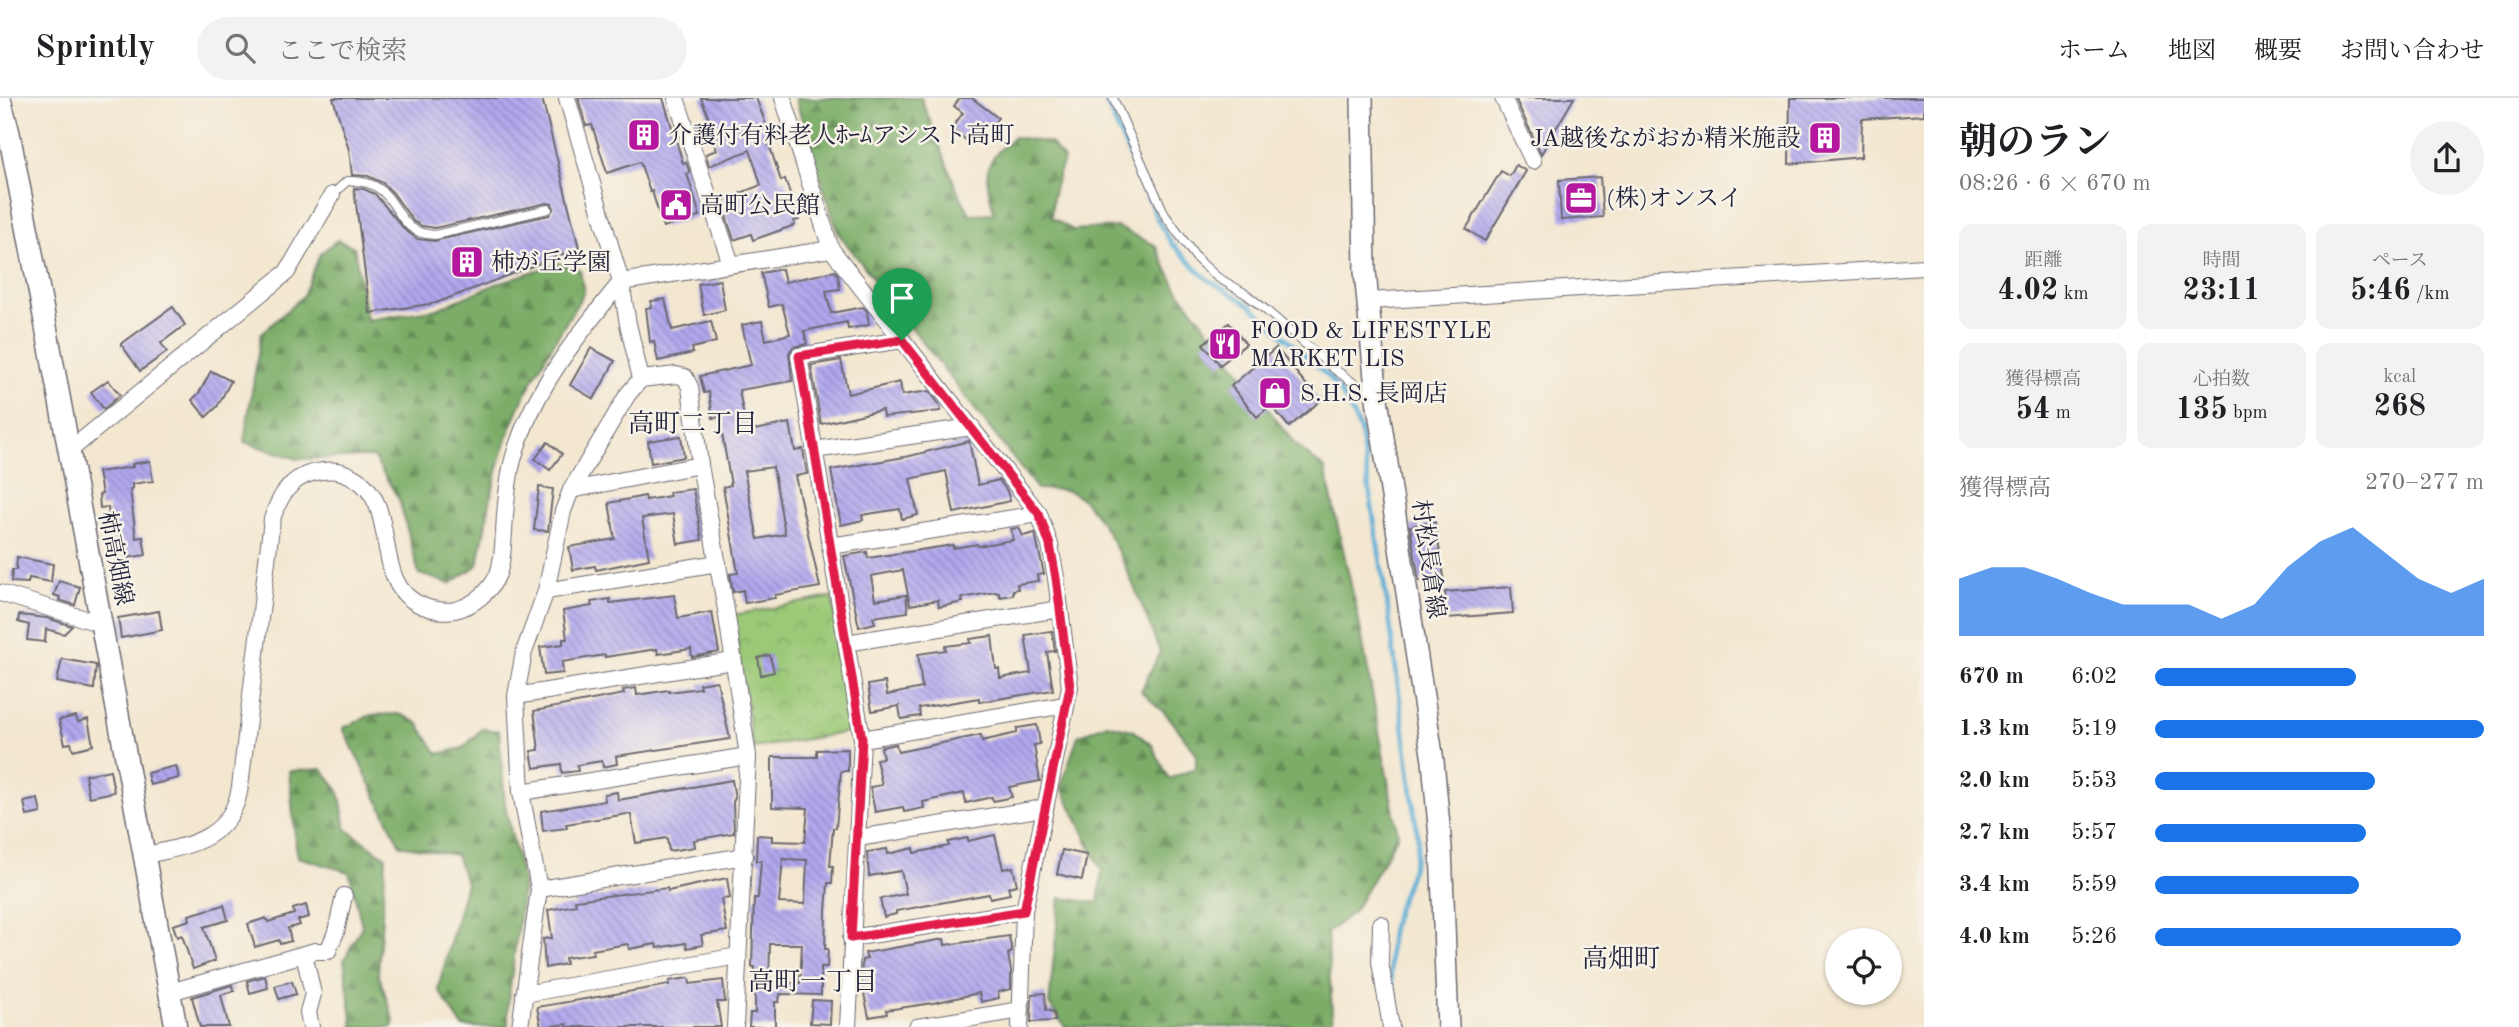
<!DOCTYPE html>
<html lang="ja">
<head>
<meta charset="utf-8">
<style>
  body { margin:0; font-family:"Old Standard TT","Noto Serif JP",serif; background:#f2f2f2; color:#202124; height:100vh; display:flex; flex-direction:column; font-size:26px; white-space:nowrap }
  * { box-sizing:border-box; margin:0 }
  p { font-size:23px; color:#757577 }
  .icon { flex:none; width:38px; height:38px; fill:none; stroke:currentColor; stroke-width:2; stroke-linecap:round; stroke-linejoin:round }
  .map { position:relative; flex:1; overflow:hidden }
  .side { display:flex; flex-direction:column; background:#fff; width:595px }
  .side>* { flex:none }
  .fabs { position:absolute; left:1825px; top:830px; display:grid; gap:14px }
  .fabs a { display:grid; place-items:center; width:77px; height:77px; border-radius:50%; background:#fff; box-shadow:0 2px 5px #0004; font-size:35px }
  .pin { position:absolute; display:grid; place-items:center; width:60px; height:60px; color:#fff; margin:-72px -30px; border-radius:50% 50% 50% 0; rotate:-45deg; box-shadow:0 0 7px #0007 }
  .pin .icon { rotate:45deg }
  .round { display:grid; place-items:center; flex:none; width:74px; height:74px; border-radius:37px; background:#f2f2f2 }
  .headline { display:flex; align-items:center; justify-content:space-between; height:119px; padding:0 35px }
  h1 { font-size:38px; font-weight:700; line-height:52px }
  .metrics { display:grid; grid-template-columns:repeat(3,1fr); gap:10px; height:119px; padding:7px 35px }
  .metrics div { display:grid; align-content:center; border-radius:14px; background:#f2f2f2; text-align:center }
  .metrics b { font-size:30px; font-weight:700 }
  .metrics small { font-size:19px; font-weight:400 }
  .metrics p { font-size:19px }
  .chart { height:196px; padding:14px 35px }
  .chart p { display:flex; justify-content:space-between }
  .chart svg { width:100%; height:126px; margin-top:7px; fill:#1a73e8; opacity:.7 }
  ul { padding:0 35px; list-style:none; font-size:23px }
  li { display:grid; grid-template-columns:112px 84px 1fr; align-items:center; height:52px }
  li i { height:18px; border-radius:9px; background:#1a73e8 }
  header { display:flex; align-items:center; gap:42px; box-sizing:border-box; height:98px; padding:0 35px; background:#fff; border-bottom:2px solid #e0e0e0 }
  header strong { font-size:33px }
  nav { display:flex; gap:38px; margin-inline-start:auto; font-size:24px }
  .search { width:490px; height:63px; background:#f2f2f2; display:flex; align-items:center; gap:18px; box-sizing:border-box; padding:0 24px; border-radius:38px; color:#757577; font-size:26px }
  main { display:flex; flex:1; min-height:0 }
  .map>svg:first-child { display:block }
</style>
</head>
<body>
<header>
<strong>Sprintly</strong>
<div class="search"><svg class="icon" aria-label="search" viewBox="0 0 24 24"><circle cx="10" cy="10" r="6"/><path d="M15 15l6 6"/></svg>ここで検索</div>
<nav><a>ホーム</a><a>地図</a><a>概要</a><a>お問い合わせ</a></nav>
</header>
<main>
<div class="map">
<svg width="1924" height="929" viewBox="0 0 1924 929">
  <defs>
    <pattern id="forest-firs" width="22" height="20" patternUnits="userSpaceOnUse" patternTransform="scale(1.75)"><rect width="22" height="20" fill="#7cad68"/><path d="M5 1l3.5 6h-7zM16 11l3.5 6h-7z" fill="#658c57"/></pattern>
    <pattern id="park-crowns" width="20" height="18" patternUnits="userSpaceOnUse" patternTransform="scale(1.75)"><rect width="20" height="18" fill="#9bc977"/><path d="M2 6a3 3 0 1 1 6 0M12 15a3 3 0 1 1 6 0" fill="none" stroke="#85ac68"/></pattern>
    <pattern id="building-back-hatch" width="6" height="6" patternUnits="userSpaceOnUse" patternTransform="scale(1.75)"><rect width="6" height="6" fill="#b1a7ee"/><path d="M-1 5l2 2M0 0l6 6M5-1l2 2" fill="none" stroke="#9088c2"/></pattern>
  </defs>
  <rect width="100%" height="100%" fill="#f7f3e8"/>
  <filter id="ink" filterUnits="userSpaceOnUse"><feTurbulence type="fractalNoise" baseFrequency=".0143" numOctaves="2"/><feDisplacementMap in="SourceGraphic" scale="14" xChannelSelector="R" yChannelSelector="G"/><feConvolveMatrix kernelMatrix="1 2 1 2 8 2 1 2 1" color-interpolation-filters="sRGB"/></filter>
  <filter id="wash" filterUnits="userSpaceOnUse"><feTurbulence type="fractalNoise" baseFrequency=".00686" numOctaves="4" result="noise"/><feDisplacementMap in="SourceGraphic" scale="28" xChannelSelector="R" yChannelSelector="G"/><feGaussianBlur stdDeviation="1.57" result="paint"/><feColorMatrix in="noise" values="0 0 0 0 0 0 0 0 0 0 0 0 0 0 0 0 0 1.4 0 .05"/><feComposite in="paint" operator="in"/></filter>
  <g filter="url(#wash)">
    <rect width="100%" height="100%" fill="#f3e7d0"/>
    <g fill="url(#forest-firs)" stroke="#4f6852" stroke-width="2">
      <path d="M795 0H921L957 92 970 116 994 115C985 74 980 67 1014 39L1050 45 1064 61 1054 91 1051 119 1073 132 1117 129 1155 147 1176 189 1294 345 1325 371 1358 518 1398 737 1354 813 1327 835 1333 929H1065L1049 906 1060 800 1098 805 1102 773 1061 688 1078 638 1107 626 1132 632 1152 647 1169 681 1196 670V655L1168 618 1141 593 1160 554C1144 514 1111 418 1075 396 1066 390 1048 392 1037 391L838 135Z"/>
      <path d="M337 142 354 149 367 222 437 211 501 184 559 165 580 172 584 194C557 241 524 289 507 341 493 381 486 425 478 467L450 486 419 476 399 401 373 359 297 361 244 344 261 236 303 198 320 156Z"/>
      <path d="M400 616 418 625 438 656 463 650 482 631 499 633 505 707 523 786 508 907V929H463L438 891 466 785 456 757 400 747 343 630 371 617Z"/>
      <path d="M322 671 339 693 346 731 386 759 378 875 394 923 392 929H353L344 862 362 828 349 774 297 759 289 673Z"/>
    </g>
    <path fill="url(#park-crowns)" stroke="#5e7659" stroke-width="2" d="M832 499 855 633 753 650 733 517Z"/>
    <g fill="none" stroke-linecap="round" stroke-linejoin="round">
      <path stroke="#5badd6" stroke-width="4.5" d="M1104 0 1158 123 1172 146 1207 181 1250 207 1330 280 1346 303 1360 332 1389 518 1418 741C1416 771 1400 797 1393 825 1384 859 1394 896 1401 929"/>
    </g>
    <g id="blocks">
      <g fill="url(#building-back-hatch)" fill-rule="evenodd">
        <path d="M333 0H542L579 150 436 205 370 215 354 90 364 91 375 96 406 133 418 141 434 143 549 117 554 110 552 106 547 105 435 130 422 128 413 123 393 95 383 85 368 78 352 77 349 52Z"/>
        <path d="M578 0H663L683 65 686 64 690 75 687 76 700 118 663 129 652 93 650 94 640 64 607 75 592 27 586 28Z"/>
        <path d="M701 0H756L773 45 769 46 781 83 785 81 799 122 794 123 795 127 753 142 751 136 734 142 721 103 761 87 750 52 709 68 706 56 717 52 714 45 718 43Z"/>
        <path d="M960 0H972L998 20 990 30 983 25 969 44 951 31 963 15 954 8Z"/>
        <path d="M1515 0H1574L1541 56Z"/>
        <path d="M1790 0H1924V17L1862 21 1861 59 1789 66Z"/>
        <path d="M1516 67 1526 73 1485 143 1466 131 1501 73 1510 78Z"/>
        <path d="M1600 79 1603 119 1561 122 1559 82Z"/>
        <path d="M782 171 785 184 835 173 838 177 840 191 826 193 831 215 863 209 867 213 869 227 848 231 847 224 804 233 807 246 793 249 789 255 792 283 739 292 745 325H748L749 333 790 325 795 353 803 351 807 376 795 378 820 489 775 497V500L745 505 743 492 733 494 730 476 738 475 723 389 731 387 719 319 713 320 709 294 704 295 700 278 751 267 742 227 762 223 766 242 790 236 782 206 769 209 761 175ZM773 369 785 436 758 441 744 373Z"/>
        <path d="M720 182 725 212 704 217 698 186Z"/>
        <path d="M665 201 672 232 711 223 716 244 692 250 693 255 658 263 654 243 650 244 646 210 652 209 651 203Z"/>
        <path d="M173 209 185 227 161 245 167 254 140 273 121 246Z"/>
        <path d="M1229 225 1246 246 1220 267 1203 246Z"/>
        <path d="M591 250 615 263 594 301 570 287Z"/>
        <path d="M1276 250 1320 303 1289 329 1271 307 1257 319 1231 288Z"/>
        <path d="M841 262 848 296 900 284 902 297 929 293 939 306 941 313 883 319 882 312 821 326 811 267Z"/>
        <path d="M211 273 231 283 217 309 206 319 192 302 199 295Z"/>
        <path d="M108 282 120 297 104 311 91 294Z"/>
        <path d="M681 338 684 359 651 365 648 343Z"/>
        <path d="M969 343 978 387 999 382 1007 393 1010 403 954 415 946 373 910 381 918 417 902 421 900 411 862 417 863 422 841 427 831 372 910 358Z"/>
        <path d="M548 344 562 356 550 372 535 361Z"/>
        <path d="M150 363 153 383 132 386V391H130L136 440 143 439 146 457 126 460 125 455 116 456 114 439 111 440 108 409 100 410 99 397 102 396 98 374 133 369 132 366Z"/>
        <path d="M539 389 553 391 548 433 534 432Z"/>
        <path d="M693 391 702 442 678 446 673 416 642 420 649 461 596 472 595 468 573 472 569 449 615 441 609 405 645 398 646 402 670 398 669 394Z"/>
        <path d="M1435 424 1444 479 1419 483 1410 428Z"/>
        <path d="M1019 430 1023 438 1035 435 1044 476 1037 477 1038 483 1017 486 1018 491 1013 492V497L1000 499 999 495 995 494 962 500 963 504 939 509 938 502 910 507 903 472 871 478 875 502 906 497 908 514 873 519 875 525 859 529 844 458 867 454 868 460 953 447V450L977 446 978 448 1013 442 1011 431Z"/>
        <path d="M17 459 53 466 51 484 29 480 28 485 11 484 12 472H16Z"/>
        <path d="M59 483 80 489 75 507 59 502 60 499 54 497Z"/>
        <path d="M1511 489 1513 515 1447 520 1445 494Z"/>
        <path d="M674 497 678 520 712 514 719 554 692 559 691 551 658 556 657 551 605 559V557L562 564 563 575 544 577 540 549 563 546V541H567L563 513 592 508 591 504 610 501V505Z"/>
        <path d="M159 513 162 532 121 540 118 520Z"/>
        <path d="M19 517 47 520 72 528 64 536 46 531 45 544 27 542 29 527 18 524Z"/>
        <path d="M1052 533 1055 553 1047 554 1053 592 979 604V600L919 610 920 618 901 621 899 608 872 613 868 587 885 584 887 597 922 590 918 556 946 552 945 548 971 545 970 541 992 538 996 571H999L1000 580 1031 575 1025 537Z"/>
        <path d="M770 557 774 574 761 577 758 560Z"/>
        <path d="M62 561 96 567 94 591 57 584Z"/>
        <path d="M717 583 730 641 616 658 617 666 603 669 602 663 577 667 578 673 562 675 561 666 534 670 531 653 539 652 534 613 624 596 623 592 636 590 637 597 669 592V594L700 590 699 586Z"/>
        <path d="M76 618 78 624 88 621 93 647 73 652 71 645 65 646 59 622Z"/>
        <path d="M1037 627 1040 646 1034 647 1040 683 1009 689 1012 699 993 703 992 699 966 705 964 695 923 704 924 710 904 714 903 709 875 714 870 689 882 687 876 661 883 660 881 649 896 646 898 654 981 637 982 643 1017 635V630Z"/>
        <path d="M848 651V673H841L836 730H833L830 768H833L832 785H828L826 814 825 851H828L827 869H821V897L780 896 779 904H775V929H749L750 915H755V869H752L754 800H758L761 763H756L757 737 772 738V743L805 744 808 710 772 709V659H817V652ZM783 761 807 762 805 806 779 805ZM770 846H802L800 885H769Z"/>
        <path d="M176 668 179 680 150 687 147 675Z"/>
        <path d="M110 672 114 694 89 699 85 677Z"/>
        <path d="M732 682 735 700 733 704 734 735 694 742 695 749 669 753 667 740 636 745 631 717 627 716 566 726 567 730 543 733 541 713 605 703 604 696 617 694 618 702Z"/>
        <path d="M38 701 41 715 27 718 24 704Z"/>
        <path d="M995 737 1003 771 1013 769 1017 787 1008 789 1010 796 990 800 989 796 929 807 896 813V816L884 819 880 801 906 796 901 773 869 778 867 754 887 751 888 756 914 750V755L949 748 948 744 968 740V743Z"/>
        <path d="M1062 752 1087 757 1082 782 1057 776Z"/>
        <path d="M727 780 730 800 721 801 727 833 701 837 703 847 687 850 686 845 657 850 656 846 629 851 628 846 592 852 593 856 565 860 566 866 545 870 543 841 552 840 548 812 576 807 575 802 667 790 668 793Z"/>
        <path d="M224 807 228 822 204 829 215 863 193 871 182 837 177 839 173 827 190 822 189 817Z"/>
        <path d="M306 807 309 819 298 822 300 827 288 830 291 843 280 846 279 842 255 849 248 826 266 820 268 824 294 816 293 811Z"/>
        <path d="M1009 838 1012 854 1008 856 1011 873V891L998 894 999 900 981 904 979 895 933 905 886 912 887 916 869 919 861 881 862 862 867 861 865 855 944 841 945 847Z"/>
        <path d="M265 878 268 890 250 895 247 883Z"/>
        <path d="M689 880 690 886 723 882 725 904H717L721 929H567V926L541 929 537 909 669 887V883Z"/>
        <path d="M292 883 296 896 279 901 275 888Z"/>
        <path d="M232 887 234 893 221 897 229 929H200L192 899Z"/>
        <path d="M1045 895 1046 912 1054 914 1055 923 1031 924 1032 896Z"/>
        <path d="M812 902 831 903 830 926 810 925Z"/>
      </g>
    </g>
  </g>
  <g filter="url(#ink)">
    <use href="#blocks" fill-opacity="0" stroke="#6b676f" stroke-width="2"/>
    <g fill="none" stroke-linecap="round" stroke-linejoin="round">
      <defs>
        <g id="service">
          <path d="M1113 0 1165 117 1197 161 1217 179 1246 196 1267 213 1333 270 1373 299"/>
          <path d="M332 97 347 83C405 80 387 136 435 137L548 111"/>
        </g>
        <g id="minor">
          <path d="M676 0 731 166"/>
          <path d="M783 0 831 151 1039 416 1050 447 1056 480 1070 589 1024 813 1020 929"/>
          <path d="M1503 0 1533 63"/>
          <path d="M1369 203 1924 169"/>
          <path d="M641 281 628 226 621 184 831 151"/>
          <path d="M814 352 972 329"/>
          <path d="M69 353 287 174 332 97"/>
          <path d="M571 392 700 367"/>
          <path d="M830 448 1039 416"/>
          <path d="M546 493 718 465"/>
          <path d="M0 495 102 526"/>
          <path d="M846 545 1060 511"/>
          <path d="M516 598 733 563"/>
          <path d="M862 641 1065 607"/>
          <path d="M521 694 748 658"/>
          <path d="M858 740 1044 710"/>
          <path d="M146 757C189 748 232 741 240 689L272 421C279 400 289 381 312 375 328 371 339 371 353 379 403 406 368 487 423 508 432 512 445 514 455 512 473 508 491 493 498 476 503 463 503 447 504 434 505 413 507 391 511 370 527 299 576 239 621 184L567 0"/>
          <path d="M539 791 745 758"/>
          <path d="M1381 826 1380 864 1391 929"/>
          <path d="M851 840 1024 813"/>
          <path d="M304 856 313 896 308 914 311 929"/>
          <path d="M170 894 315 853H328L336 834 344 798"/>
          <path d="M524 896 738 858"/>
          <path d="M520 929 539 791 521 694 516 598 524 554 546 493 563 413 571 392 628 296 641 281 676 277 685 279 690 289 700 367 726 512 748 658 735 929"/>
          <path d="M848 929 862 641 799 258 902 242"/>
          <path d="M917 929 1021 912"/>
        </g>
        <g id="secondary">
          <path d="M1362 0 1365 173 1377 301 1433 663 1441 750 1448 929"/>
          <path d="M0 1 9 35 48 239 176 929"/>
        </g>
      </defs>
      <use href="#service" stroke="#6b676f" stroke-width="10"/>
      <use href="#minor" stroke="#6b676f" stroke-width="18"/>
      <use href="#secondary" stroke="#6b676f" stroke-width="24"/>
      <use href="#service" stroke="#fff" stroke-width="8"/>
      <use href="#minor" stroke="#fff" stroke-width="16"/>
      <use href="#secondary" stroke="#fff" stroke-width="21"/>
    </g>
  </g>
  <g fill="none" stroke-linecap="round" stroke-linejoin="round" filter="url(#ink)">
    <defs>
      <path id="route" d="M902 242 1039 416 1050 447 1056 480 1070 589 1024 813 851 840 862 641 799 258Z"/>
    </defs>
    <use href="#route" stroke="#fff" stroke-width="14"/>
    <use href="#route" stroke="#e11d48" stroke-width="9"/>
  </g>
  <defs>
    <symbol id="building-square" viewBox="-11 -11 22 22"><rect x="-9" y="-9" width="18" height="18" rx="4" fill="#b5179e" stroke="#f7f3e8"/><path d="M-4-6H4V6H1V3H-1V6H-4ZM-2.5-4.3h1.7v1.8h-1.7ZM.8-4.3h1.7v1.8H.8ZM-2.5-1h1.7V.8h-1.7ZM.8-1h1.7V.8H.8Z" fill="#fff"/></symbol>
    <symbol id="office-square" viewBox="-11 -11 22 22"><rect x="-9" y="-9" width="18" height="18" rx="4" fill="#b5179e" stroke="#f7f3e8"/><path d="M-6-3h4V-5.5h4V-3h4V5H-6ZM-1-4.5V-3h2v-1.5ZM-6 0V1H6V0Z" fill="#fff"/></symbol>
    <symbol id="civic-square" viewBox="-11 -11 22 22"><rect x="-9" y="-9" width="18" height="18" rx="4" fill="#b5179e" stroke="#f7f3e8"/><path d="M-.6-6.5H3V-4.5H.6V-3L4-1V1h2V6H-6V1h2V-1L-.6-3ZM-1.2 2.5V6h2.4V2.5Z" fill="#fff"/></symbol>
    <symbol id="restaurant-square" viewBox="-11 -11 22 22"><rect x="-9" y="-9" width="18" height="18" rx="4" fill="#b5179e" stroke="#f7f3e8"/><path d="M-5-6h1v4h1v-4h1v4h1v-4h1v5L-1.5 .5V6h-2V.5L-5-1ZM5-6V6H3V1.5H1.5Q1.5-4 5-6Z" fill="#fff"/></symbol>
    <symbol id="shop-square" viewBox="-11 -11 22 22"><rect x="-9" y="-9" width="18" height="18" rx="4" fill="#b5179e" stroke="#f7f3e8"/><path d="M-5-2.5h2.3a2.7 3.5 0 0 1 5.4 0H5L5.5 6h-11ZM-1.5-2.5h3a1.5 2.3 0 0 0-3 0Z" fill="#fff"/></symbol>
  </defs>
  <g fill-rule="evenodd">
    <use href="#building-square" x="625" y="18" width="38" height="38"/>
    <use href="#building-square" x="1806" y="21" width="38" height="38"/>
    <use href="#office-square" x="1562" y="81" width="38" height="38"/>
    <use href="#civic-square" x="657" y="88" width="38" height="38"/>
    <use href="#building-square" x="448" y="145" width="38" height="38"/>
    <use href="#restaurant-square" x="1206" y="227" width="38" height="38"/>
    <use href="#shop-square" x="1256" y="276" width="38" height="38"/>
  </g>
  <g text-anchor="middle" stroke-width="5" stroke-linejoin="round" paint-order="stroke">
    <g font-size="24" fill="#22223b" stroke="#f7f3e8" text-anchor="start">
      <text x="668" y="45">介護付有料老人ﾎｰﾑアシスト高町</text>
      <text x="1800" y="48" text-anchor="end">JA越後ながおか精米施設</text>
      <text x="1606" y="108">(株)オンスイ</text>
      <text x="700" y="115">高町公民館</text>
      <text x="491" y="172">柿が丘学園</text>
      <text x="1250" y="240">FOOD &amp; LIFESTYLE<tspan x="1250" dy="28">MARKET LIS</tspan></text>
      <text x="1300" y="303">S.H.S. 長岡店</text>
    </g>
    <g font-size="24" fill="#22223b" stroke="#f7f3e8">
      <text transform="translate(116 460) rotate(79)" y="8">柿高畑線</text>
      <text transform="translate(1429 461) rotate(82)" y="8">村松長倉線</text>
    </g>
    <g font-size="26" fill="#22223b" stroke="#f7f3e8">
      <text x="693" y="334">高町二丁目</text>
      <text x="1621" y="869">高畑町</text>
      <text x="813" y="892">高町一丁目</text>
    </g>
  </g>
</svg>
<div class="fabs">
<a><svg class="icon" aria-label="locate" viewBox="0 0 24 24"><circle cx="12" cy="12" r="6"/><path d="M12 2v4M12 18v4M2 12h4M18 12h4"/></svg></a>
</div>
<div class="pin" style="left:902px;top:242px;background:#1e9e55"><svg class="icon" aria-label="arrive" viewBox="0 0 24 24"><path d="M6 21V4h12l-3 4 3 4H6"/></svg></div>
</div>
<section class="side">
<div class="headline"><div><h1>朝のラン</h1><p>08:26 · 6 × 670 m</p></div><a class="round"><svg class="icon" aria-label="share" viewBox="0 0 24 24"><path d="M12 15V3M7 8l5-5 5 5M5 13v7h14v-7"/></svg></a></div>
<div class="metrics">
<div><p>距離</p><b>4.02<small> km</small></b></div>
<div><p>時間</p><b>23:11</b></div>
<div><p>ペース</p><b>5:46<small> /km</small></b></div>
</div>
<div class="metrics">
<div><p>獲得標高</p><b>54<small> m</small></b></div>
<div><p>心拍数</p><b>135<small> bpm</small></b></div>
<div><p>kcal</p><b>268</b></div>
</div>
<div class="chart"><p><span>獲得標高</span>270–277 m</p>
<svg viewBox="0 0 160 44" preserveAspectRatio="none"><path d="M0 44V24L10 20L20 20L30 24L40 29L50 33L60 33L70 33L80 38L90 33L100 20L110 11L120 6L130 15L140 24L150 29L160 24V44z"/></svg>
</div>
<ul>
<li><b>670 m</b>6:02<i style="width:61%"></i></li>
<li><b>1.3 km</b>5:19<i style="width:100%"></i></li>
<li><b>2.0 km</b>5:53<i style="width:67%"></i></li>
<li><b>2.7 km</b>5:57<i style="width:64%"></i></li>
<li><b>3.4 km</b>5:59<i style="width:62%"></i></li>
<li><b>4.0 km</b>5:26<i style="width:93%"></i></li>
</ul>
</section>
</main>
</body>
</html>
